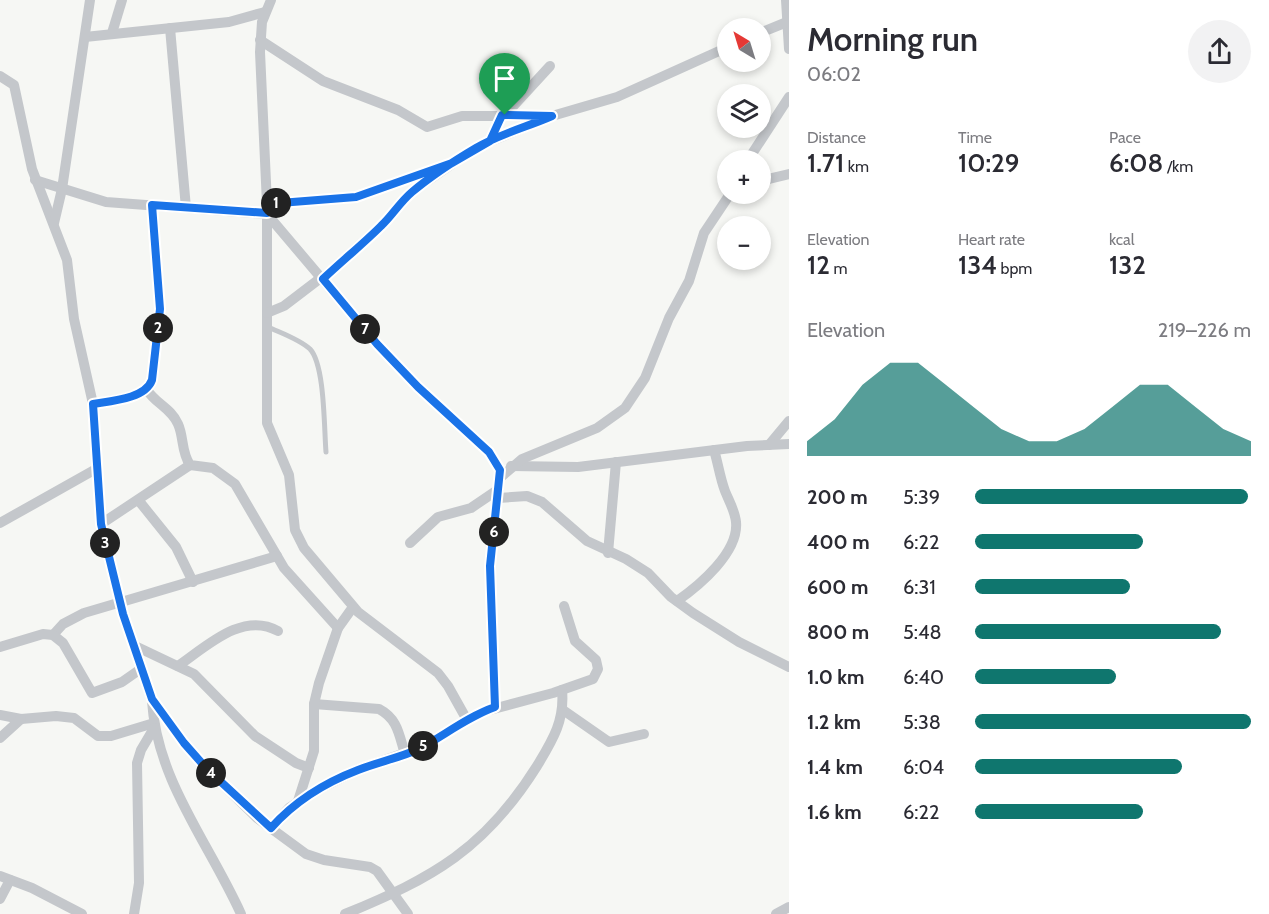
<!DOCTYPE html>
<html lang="en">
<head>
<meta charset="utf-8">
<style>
  body { margin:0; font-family:Cabin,sans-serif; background:#f2f2f3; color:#2b2b33; height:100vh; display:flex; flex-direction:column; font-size:22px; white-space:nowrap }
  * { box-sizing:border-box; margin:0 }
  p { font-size:20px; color:#7c7c81 }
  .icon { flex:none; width:33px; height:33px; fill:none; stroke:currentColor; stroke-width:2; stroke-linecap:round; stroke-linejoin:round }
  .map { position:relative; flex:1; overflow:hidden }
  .side { display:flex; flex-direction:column; background:#fff; width:480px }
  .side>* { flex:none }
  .needle { width:39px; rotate:322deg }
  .fabs { position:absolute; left:717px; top:18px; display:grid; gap:12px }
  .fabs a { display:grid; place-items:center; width:54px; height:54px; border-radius:50%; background:#fff; box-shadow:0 3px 9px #0003; font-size:30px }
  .pin { position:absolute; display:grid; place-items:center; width:51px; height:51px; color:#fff; margin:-62px -26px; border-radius:50% 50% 50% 0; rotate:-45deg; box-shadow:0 0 6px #0007 }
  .pin .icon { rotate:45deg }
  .km { position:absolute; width:30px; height:30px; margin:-15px; border-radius:50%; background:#222; color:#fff; font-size:16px; line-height:30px; text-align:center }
  .round { display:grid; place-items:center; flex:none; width:63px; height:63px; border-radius:32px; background:#f2f2f3 }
  .headline { display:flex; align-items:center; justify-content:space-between; height:102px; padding:0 18px }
  h1 { font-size:33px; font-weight:600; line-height:45px }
  .stats { display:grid; grid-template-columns:repeat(3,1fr); gap:9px; height:102px; padding:6px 18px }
  .stats div { display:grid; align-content:center }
  .stats b { font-size:26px; font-weight:600 }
  .stats small { font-size:16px; font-weight:400 }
  .stats p { font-size:16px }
  .chart { height:168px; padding:12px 18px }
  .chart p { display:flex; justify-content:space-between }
  .chart svg { width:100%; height:108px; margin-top:6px; fill:#0f766e; opacity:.7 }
  ul { padding:0 18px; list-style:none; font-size:20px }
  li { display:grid; grid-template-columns:96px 72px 1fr; align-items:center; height:45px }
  li i { height:15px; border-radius:8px; background:#0f766e }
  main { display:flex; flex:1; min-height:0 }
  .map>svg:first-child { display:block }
</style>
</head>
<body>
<main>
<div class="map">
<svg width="789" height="914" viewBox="0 0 789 914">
  <rect width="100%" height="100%" fill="#f6f7f4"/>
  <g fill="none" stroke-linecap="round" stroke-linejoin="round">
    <path stroke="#c4c7cb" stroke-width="5" d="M268 327C281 333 299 339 310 349 325 365 324 429 326 452"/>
    <g stroke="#c4c7cb" stroke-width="10">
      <path d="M271 0 262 22 260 52 267 204V423L289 475 295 530 304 548 358 612 438 673 448 686 467 720"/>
      <path d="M786 0 789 49"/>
      <path d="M170 28 186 208"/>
      <path d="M112 33 122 0"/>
      <path d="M760 33 787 22"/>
      <path d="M85 37 229 22 265 12"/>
      <path d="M260 40 323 81 398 110 427 127 462 116H549"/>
      <path d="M0 76 14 85 32 169 67 260 74 319 93 404 101 524 123 614 151 698 184 743 207 769 257 818 306 854 324 860 370 867 377 871 408 914"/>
      <path d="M505 115 550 66"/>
      <path d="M490 141 502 115"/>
      <path d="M748 160 789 97"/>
      <path d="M35 180 106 202 267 214 377 344 418 387 489 452 500 470 490 566 495 707"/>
      <path d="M760 181 789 174"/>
      <path d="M267 204 356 197 441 167"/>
      <path d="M54 223 62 189 90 0"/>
      <path d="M323 278 385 222 410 193 477 147 552 116 617 97 728 47"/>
      <path d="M267 313 284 306 322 277"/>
      <path d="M147 390C156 404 171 408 178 424 184 437 181 452 190 465L213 468 235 484 284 568 338 628"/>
      <path d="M93 404C111 400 145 399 152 380L160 309 152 205"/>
      <path d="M769 445 789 421"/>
      <path d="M511 466 578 467 747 446 789 444"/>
      <path d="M501 477 522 459 597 428 625 408 645 378 669 318 689 281 704 233 730 194"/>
      <path d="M498 498 527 496 542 502 587 541 626 559 648 573 671 597 693 613 739 642 789 667"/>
      <path d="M139 501 176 547 193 582"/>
      <path d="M0 523 96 469"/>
      <path d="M101 524 190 465"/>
      <path d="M410 543 438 517 471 508 499 489"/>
      <path d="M608 553 616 462"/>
      <path d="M677 601C700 585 739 552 736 522 735 511 729 501 725 491 720 478 718 463 714 450"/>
      <path d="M53 635 63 624 84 613 277 556"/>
      <path d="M135 646 194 674 255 736 296 763 309 768"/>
      <path d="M0 647 43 634 53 635 63 643 92 693 122 682 142 668"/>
      <path d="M178 666C206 647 242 611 278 631"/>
      <path d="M152 701C157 781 209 843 241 914"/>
      <path d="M314 704 379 709C398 719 399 735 405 754"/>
      <path d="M563 710 609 742 644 734"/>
      <path d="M0 715 21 719 56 716 74 718 98 736H111L154 723"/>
      <path d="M0 738 21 719"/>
      <path d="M298 801 314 751V704L319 683 338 628 353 607"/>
      <path d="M271 828 289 808 317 790 359 769 419 748 482 712 553 693 593 679 598 669 596 660 575 641 564 606"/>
      <path d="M0 876 32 888 82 914"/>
      <path d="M0 899 10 880"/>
      <path d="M134 914 139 883 137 763 141 750 154 728"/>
      <path d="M345 914C433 878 485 849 537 766 552 741 565 721 562 690"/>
      <path d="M776 914 789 907"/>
    </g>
  </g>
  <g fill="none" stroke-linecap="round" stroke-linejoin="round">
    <defs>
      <path id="route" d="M505 115H502L490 141 452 163 356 197 267 204V213L152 205 160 309 152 380C145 399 111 401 93 404L101 524 123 614 152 699 184 743 207 769 271 828C295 801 324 783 358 770 378 762 399 758 419 749 445 735 467 717 495 707L490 566 500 470 489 452 418 387 377 344 323 279C342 261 363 244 381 226 392 216 400 202 412 192 431 176 454 161 476 148 499 134 527 127 552 116L505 115"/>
    </defs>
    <use href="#route" stroke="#fff" stroke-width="12"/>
    <use href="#route" stroke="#1a73e8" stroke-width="8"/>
  </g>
</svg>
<div class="fabs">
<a><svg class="needle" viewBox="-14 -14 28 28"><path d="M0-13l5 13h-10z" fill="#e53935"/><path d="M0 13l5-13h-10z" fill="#7c7c81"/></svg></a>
<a><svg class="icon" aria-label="layers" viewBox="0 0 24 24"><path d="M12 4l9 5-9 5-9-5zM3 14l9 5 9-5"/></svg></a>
<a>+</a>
<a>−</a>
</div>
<div class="pin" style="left:505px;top:115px;background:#1e9e55"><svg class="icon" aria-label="arrive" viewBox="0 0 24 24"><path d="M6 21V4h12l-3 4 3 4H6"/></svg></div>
<b class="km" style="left:276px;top:203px">1</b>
<b class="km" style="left:158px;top:328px">2</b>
<b class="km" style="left:105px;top:543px">3</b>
<b class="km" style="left:211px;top:773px">4</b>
<b class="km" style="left:423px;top:746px">5</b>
<b class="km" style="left:494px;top:532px">6</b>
<b class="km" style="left:365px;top:329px">7</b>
</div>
<section class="side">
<div class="headline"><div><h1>Morning run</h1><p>06:02</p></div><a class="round"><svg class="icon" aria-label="share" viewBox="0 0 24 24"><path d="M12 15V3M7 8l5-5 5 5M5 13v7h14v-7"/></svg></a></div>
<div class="stats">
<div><p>Distance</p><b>1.71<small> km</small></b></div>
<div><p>Time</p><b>10:29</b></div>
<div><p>Pace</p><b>6:08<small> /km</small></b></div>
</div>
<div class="stats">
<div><p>Elevation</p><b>12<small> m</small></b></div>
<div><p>Heart rate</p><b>134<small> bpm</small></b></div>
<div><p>kcal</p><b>132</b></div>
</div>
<div class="chart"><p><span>Elevation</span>219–226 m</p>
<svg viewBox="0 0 160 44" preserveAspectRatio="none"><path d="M0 44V38L10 29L20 15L30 6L40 6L50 15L60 24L70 33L80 38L90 38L100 33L110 24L120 15L130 15L140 24L150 33L160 38V44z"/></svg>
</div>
<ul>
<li><b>200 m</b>5:39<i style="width:99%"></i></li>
<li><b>400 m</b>6:22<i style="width:61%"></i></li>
<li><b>600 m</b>6:31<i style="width:56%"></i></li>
<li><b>800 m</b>5:48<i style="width:89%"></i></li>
<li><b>1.0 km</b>6:40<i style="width:51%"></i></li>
<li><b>1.2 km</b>5:38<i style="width:100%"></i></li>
<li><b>1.4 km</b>6:04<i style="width:75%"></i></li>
<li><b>1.6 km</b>6:22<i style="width:61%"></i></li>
</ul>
</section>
</main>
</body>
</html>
